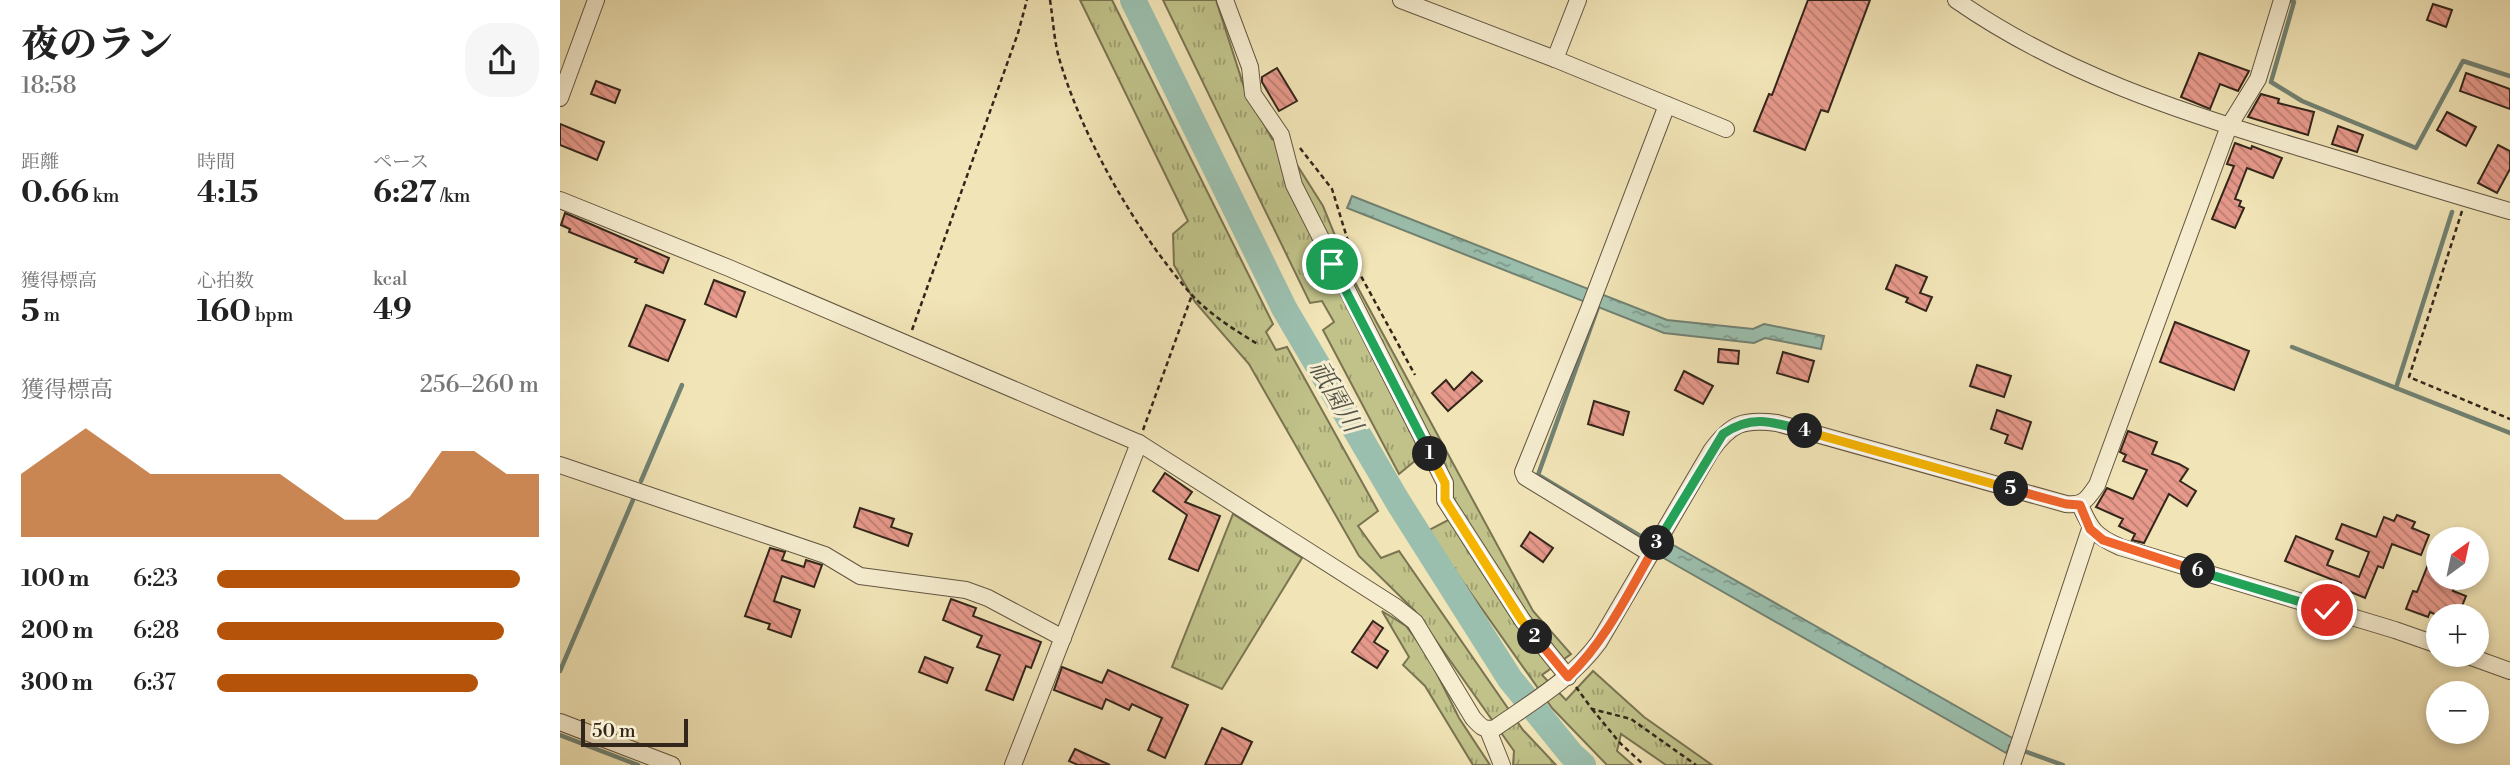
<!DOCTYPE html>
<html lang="ja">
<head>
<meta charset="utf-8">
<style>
  body { margin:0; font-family:"Libre Bodoni","Noto Serif JP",serif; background:#f6f6f6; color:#222; height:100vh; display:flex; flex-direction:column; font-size:26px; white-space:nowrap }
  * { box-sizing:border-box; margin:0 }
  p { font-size:23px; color:#767676 }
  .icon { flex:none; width:38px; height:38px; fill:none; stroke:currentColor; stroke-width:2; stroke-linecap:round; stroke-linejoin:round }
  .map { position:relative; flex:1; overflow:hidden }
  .drawer { display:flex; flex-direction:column; background:#fff; width:560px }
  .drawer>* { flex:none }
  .needle { width:46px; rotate:33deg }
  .buttons { position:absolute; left:1866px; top:527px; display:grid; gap:14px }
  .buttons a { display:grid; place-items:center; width:63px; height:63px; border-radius:50%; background:#fff; box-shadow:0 4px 10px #0003; font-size:35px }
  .scale { position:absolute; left:21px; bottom:18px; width:107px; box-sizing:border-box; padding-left:7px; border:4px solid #33261b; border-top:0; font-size:19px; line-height:24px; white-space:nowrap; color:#33261b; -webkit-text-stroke:5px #f6edd0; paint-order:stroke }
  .pin { position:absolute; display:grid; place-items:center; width:60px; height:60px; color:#fff; margin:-30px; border:4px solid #fff; border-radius:50%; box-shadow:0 2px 7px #0007 }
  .km { position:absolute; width:35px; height:35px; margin:-18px; border-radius:50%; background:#222; color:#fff; font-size:19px; line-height:35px; text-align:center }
  .round { display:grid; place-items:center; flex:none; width:74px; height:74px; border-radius:28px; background:#f6f6f6 }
  .headline { display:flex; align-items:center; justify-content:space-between; height:119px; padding:0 21px }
  h1 { font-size:38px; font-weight:800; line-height:52px }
  .figures { display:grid; grid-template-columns:repeat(3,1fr); gap:10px; height:119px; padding:7px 21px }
  .figures div { display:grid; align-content:center }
  .figures b { font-size:30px; font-weight:800 }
  .figures small { font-size:19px; font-weight:400 }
  .figures p { font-size:19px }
  .chart { height:196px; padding:14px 21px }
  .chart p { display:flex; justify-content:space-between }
  .chart svg { width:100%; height:126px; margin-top:7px; fill:#b45309; opacity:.7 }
  ul { padding:0 21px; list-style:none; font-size:23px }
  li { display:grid; grid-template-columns:112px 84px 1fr; align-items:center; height:52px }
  li i { height:18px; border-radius:9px; background:#b45309 }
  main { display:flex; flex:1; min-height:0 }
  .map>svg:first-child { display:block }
</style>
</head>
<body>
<main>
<section class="drawer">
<div class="headline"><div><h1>夜のラン</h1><p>18:58</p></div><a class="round"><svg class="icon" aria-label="share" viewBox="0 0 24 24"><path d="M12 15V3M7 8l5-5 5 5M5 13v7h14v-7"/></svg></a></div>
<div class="figures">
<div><p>距離</p><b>0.66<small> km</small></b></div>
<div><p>時間</p><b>4:15</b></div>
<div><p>ペース</p><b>6:27<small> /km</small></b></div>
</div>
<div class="figures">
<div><p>獲得標高</p><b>5<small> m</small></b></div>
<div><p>心拍数</p><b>160<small> bpm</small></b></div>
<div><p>kcal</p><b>49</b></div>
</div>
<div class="chart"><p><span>獲得標高</span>256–260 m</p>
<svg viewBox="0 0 160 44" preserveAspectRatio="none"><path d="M0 44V22L10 14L20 6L30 14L40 22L50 22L60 22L70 22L80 22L90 30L100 38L110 38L120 30L130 14L140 14L150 22L160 22V44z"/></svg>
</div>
<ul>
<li><b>100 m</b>6:23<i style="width:94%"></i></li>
<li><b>200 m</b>6:28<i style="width:89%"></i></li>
<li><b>300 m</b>6:37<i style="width:81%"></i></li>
</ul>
</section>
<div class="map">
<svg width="1950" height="765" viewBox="0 0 1950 765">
  <defs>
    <pattern id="grass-tufts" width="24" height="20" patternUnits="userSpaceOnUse" patternTransform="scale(1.75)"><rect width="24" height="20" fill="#c0c289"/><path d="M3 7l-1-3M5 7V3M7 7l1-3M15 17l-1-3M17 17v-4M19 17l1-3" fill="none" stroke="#9d9d6f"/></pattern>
    <pattern id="water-ripples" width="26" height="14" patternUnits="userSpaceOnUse" patternTransform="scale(1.75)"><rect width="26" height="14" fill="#9bbfae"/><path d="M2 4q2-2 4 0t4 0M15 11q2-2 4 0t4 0" fill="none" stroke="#7f9b8d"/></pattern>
    <pattern id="building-back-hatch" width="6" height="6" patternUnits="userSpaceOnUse" patternTransform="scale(1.75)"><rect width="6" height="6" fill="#e7998b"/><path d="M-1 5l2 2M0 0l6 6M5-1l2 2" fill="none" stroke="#bc7d71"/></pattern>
  </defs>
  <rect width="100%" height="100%" fill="#f1e4b6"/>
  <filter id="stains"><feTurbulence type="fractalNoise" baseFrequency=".00286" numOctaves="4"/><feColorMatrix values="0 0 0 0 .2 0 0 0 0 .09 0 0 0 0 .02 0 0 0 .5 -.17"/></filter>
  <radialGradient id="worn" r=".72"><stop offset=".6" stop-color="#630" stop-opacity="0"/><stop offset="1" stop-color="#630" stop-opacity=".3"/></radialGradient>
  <g fill="url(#grass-tufts)" stroke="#7a7452" stroke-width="2">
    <path d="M520 0H552L713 324 706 332 716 350 727 347 818 511 798 526 821 558 839 551 963 730 996 765H953L954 751 855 611 799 556 689 364 635 302 614 265 613 234 628 221Z"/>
    <path d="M603 0H656L684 87 712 139 725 146 763 206 791 275 973 611 1011 654 982 675 1006 700 1033 671 1084 717 1152 765H1106L1061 734 1057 751 1073 765H1047L992 708 867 531 898 515 872 447 839 474 763 330 774 322 762 301 750 303Z"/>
    <path d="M673 514 742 558 662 689 612 667Z"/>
    <path d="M822 611 846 626 867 654 899 718 930 765H913L865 686 843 665 849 657Z"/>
  </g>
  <g fill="url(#water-ripples)" stroke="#718273" stroke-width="2">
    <path d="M792 196 1107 320 1193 329 1204 324 1264 336 1261 349 1205 338 1194 343 1104 333 787 208Z"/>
    <path d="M1108 542 1454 739 1446 753 1100 556Z"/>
  </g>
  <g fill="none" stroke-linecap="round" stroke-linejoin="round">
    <g stroke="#718273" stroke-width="4.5">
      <path d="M1728 0 1734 2 1711 82 1742 101 1856 148 1903 61 1950 76"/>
      <path d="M1038 307 978 475 1087 540"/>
      <path d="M1732 347 1950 433"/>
      <path d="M1836 388 1892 212"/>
      <path d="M81 481 122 385"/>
      <path d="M0 671 73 500"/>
      <path d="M0 735 78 765"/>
      <path d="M1450 746 1503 765"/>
    </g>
    <path stroke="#9bbfae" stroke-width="26" d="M573 0 724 308 838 502 950 679 1011 754 1023 765"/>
  </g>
  <g fill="url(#building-back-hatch)" stroke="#33261b" stroke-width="2">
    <path d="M1248 0H1310L1268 112 1261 110 1245 150 1194 131 1209 94 1212 95Z"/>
    <path d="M1873 4 1892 10 1886 27 1867 20Z"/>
    <path d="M1639 53 1689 71 1678 91 1660 84 1650 109 1621 97Z"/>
    <path d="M717 68 737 101 719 111 702 82V77Z"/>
    <path d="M1906 73 1950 89V109L1900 91Z"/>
    <path d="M36 81 60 90 55 103 31 94Z"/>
    <path d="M1701 94 1719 99 1718 103 1754 112 1748 135 1688 117Z"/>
    <path d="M1887 112 1916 127 1906 146 1877 130Z"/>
    <path d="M0 124 44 142 37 160 0 145Z"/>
    <path d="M1778 126 1803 135 1797 152 1772 144Z"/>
    <path d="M1675 143 1691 149 1692 146 1722 158 1713 178 1687 168 1675 199 1681 201 1679 206 1684 208 1675 228 1652 219 1674 166 1667 164Z"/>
    <path d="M1938 145 1950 151V169L1937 193 1918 183Z"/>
    <path d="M5 213 109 258 103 273 75 262 77 259 9 232 10 229 1 225Z"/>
    <path d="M1336 265 1367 277 1360 293 1372 297 1366 311 1346 302 1348 298 1326 289Z"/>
    <path d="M154 280 185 292 176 317 145 304Z"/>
    <path d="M86 305 125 320 108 361 69 346Z"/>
    <path d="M1615 322 1689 351 1674 390 1600 362Z"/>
    <path d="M1159 349 1179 351 1178 364 1158 362Z"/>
    <path d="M1223 352 1254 361 1248 382 1217 373Z"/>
    <path d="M1417 365 1451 376 1444 397 1410 386Z"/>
    <path d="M1124 371 1153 386 1143 404 1115 390Z"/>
    <path d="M912 372 922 381 888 411 872 393 886 380 894 390Z"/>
    <path d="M1034 401 1069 412 1063 435 1028 424Z"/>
    <path d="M1437 410 1471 422 1462 449 1445 443 1448 435 1431 429Z"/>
    <path d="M1568 431 1597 442 1592 454 1619 464 1628 469 1620 481 1636 491 1627 506 1609 494 1584 543 1572 540 1575 534 1559 526 1563 519 1536 507 1547 488 1573 499 1587 470 1563 461 1566 455 1560 452Z"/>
    <path d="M605 473 632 492 625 502 660 516 638 571 609 559 627 515 593 491Z"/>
    <path d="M300 508 334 519 331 527 352 534 348 546 294 527Z"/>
    <path d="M1837 515 1855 522 1852 528 1869 535 1861 555 1832 544 1823 568 1818 566 1805 598 1779 587 1781 583 1725 561 1736 536 1773 551 1767 565 1799 577 1809 552 1776 539 1782 524 1816 537 1824 517 1834 521Z"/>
    <path d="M970 532 993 548 983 562 961 546Z"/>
    <path d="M1877 542 1878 578H1898L1893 591 1906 596 1898 616H1879L1870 612 1868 617 1846 609 1853 591 1857 592Z"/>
    <path d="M210 548 225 552 222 560 244 567 246 560 262 565 254 587 222 576 214 601 240 610 231 637 208 629 210 624 185 616Z"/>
    <path d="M391 599 416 608 413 616 481 642 471 668 466 666 453 700 426 690 440 655 417 647 422 636 383 620Z"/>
    <path d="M813 621 823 628 814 642 828 651 817 668 792 652Z"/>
    <path d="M365 657 393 668 387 683 359 672Z"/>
    <path d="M502 667 542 683 548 670 628 705 605 758 588 750 602 718 572 704 569 710 546 699 542 709 494 690Z"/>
    <path d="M662 728 692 742 681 765H645Z"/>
    <path d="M515 749 550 765H518L509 761Z"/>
  </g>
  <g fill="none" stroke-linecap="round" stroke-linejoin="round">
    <defs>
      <g id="minor">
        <path d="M665 0 690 67 693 94 721 135 734 185 885 483V500L963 621 1008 677"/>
        <path d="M841 0 995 59 1166 129"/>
        <path d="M1396 0C1501 73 1620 112 1741 148 1811 169 1880 191 1950 211"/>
        <path d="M995 59 1018 0"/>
        <path d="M0 98 36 0"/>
        <path d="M0 200 169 268 579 443 836 607 855 622 913 718C920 726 924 731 935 728 972 702 1012 679 1039 642L1151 451C1171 423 1183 419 1217 423L1506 504C1524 506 1527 499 1537 485L1669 126 1698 79 1722 0"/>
        <path d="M0 465 265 555 300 576 406 590 428 598 503 638"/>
        <path d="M1520 505C1531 530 1535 536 1560 547L1835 630 1878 645"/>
        <path d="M1091 554 965 477 963 472 1029 309 1107 105"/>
        <path d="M1903 654 1950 671"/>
        <path d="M0 722 112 765"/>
        <path d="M928 730 942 765"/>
        <path d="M453 765 579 443"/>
        <path d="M1452 765 1530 529"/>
      </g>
    </defs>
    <use href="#minor" stroke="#625642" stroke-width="18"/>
    <g stroke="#33261b" stroke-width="2.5" stroke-dasharray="5 3.5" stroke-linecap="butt">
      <path d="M490 0C493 19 494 40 499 58 522 137 576 232 631 294 650 315 675 330 699 345"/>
      <path d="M740 148 772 189 796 267 855 375"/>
      <path d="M1902 211 1849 377 1950 419"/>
      <path d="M352 330 458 33 467 0"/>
      <path d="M583 430 632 295"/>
      <path d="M1016 687 1032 709 1071 719 1136 765"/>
      <path d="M1032 709 1060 743 1084 765"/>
    </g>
    <use href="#minor" stroke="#f6edd0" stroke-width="16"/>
  </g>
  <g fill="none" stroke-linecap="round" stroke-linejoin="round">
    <defs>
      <path id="split-1" d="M772 264 870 454"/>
      <path id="split-2" d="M870 454 885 483V500L962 621 975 637"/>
      <path id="split-3" d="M975 637 1008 677C1047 640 1070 589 1097 543"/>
      <path id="split-4" d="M1097 543 1163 434C1192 414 1213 422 1245 431"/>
      <path id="split-5" d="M1245 431 1451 489"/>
      <path id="split-6" d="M1451 489 1506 504 1520 505 1530 529 1543 540 1638 571"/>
      <path id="split-7" d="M1638 571 1767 610"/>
    </defs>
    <use href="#split-1" stroke="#fff" stroke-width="14"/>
    <use href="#split-2" stroke="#fff" stroke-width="14"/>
    <use href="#split-3" stroke="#fff" stroke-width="14"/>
    <use href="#split-4" stroke="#fff" stroke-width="14"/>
    <use href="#split-5" stroke="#fff" stroke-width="14"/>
    <use href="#split-6" stroke="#fff" stroke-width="14"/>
    <use href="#split-7" stroke="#fff" stroke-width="14"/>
    <use href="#split-1" stroke="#22a559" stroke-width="9"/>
    <use href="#split-2" stroke="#f5b400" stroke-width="9"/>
    <use href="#split-3" stroke="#f0652b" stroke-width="9"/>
    <use href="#split-4" stroke="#22a559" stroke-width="9"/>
    <use href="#split-5" stroke="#f5b400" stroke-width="9"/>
    <use href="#split-6" stroke="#f0652b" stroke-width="9"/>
    <use href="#split-7" stroke="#22a559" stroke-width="9"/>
  </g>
  <g text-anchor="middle" stroke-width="6" stroke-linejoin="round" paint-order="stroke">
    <g font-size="26" font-style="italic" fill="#525447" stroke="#f6edd0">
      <text transform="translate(776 396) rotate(60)" y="9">祇園川</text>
    </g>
  </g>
  <rect width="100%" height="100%" filter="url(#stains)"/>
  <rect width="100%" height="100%" fill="url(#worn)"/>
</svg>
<div class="buttons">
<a><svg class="needle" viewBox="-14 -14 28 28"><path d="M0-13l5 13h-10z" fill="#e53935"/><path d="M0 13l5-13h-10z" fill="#767676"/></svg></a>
<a>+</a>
<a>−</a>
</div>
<div class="scale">50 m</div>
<div class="pin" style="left:772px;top:264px;background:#1e9e55"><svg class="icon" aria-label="arrive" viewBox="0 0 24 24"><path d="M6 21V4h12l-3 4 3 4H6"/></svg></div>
<div class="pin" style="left:1767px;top:610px;background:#d93025"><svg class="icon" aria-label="check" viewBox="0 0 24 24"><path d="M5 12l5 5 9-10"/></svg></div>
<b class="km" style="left:870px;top:454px">1</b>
<b class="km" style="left:975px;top:637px">2</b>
<b class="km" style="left:1097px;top:543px">3</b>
<b class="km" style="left:1245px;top:431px">4</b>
<b class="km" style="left:1451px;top:489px">5</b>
<b class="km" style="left:1638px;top:571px">6</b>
</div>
</main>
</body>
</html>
